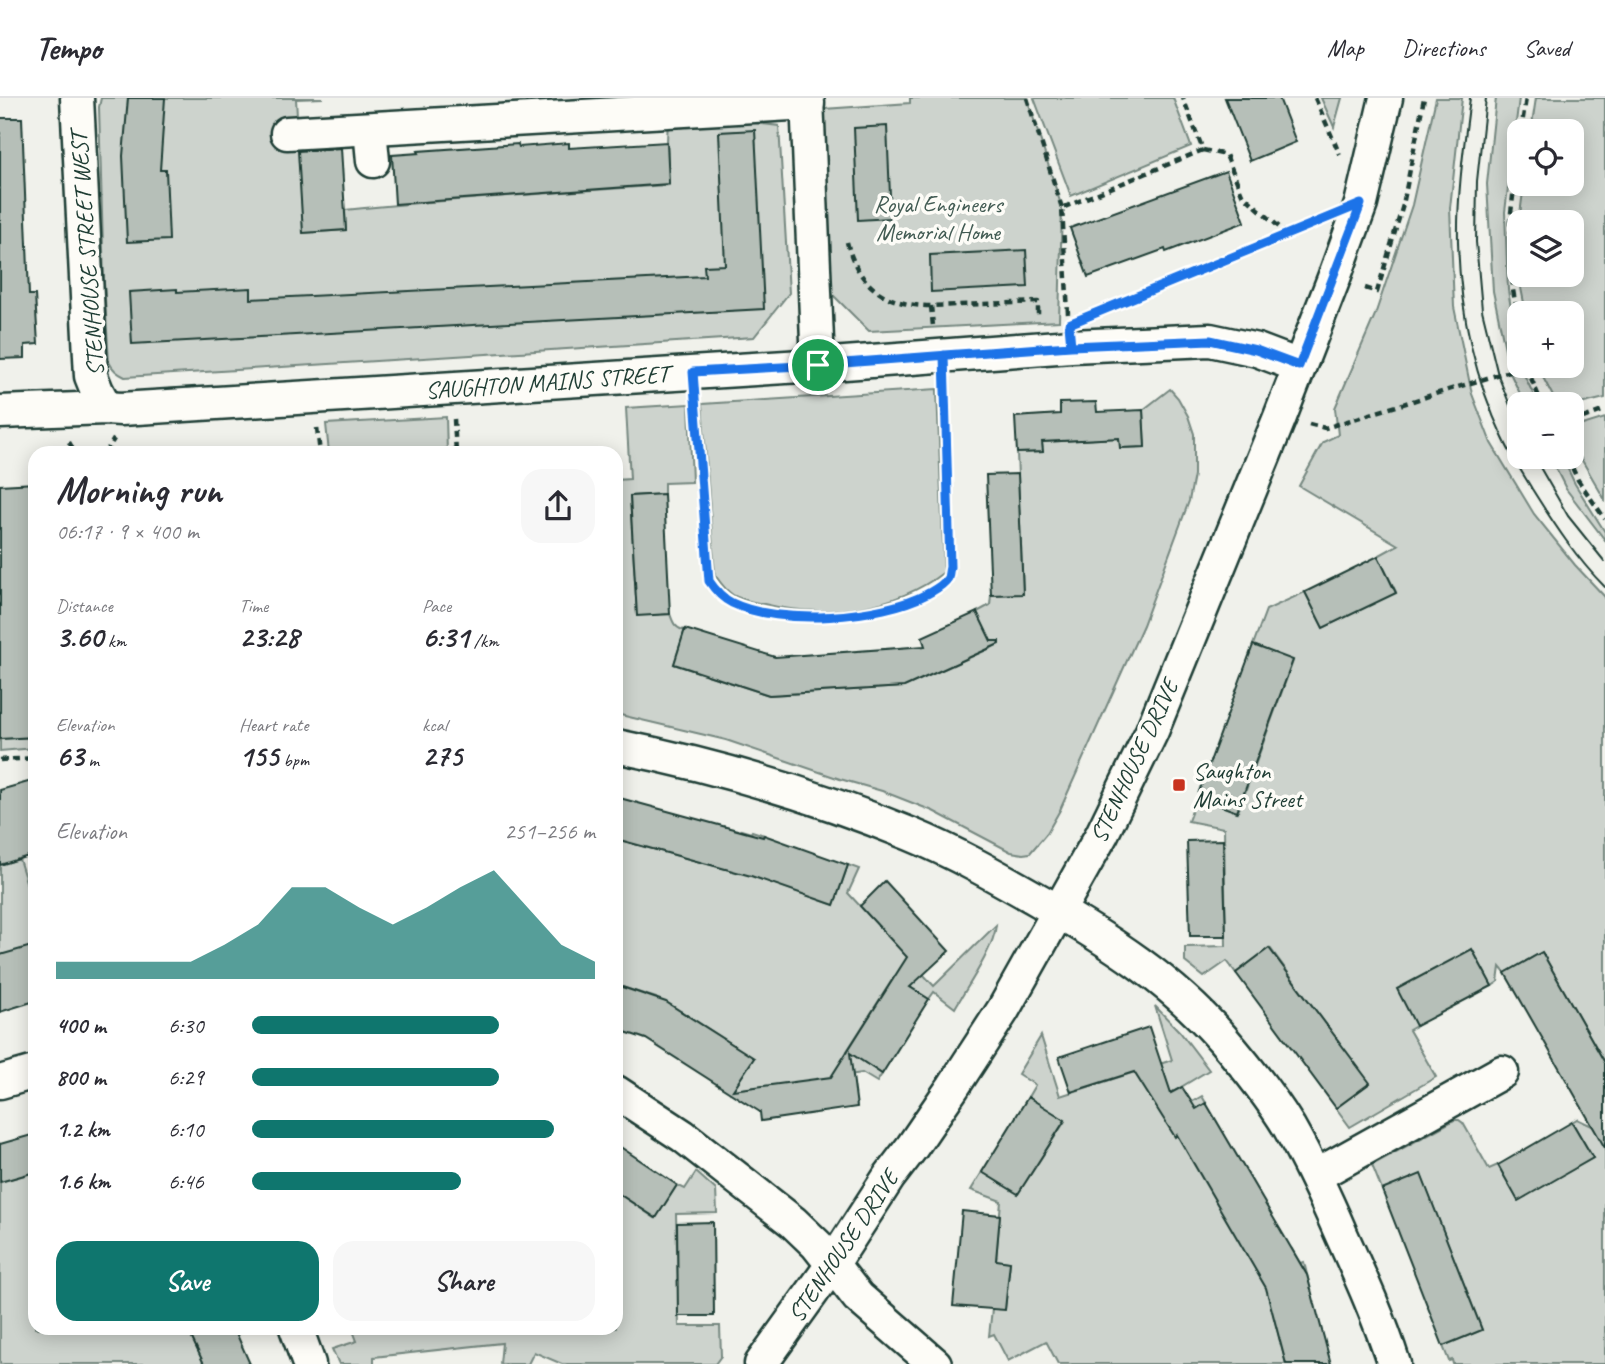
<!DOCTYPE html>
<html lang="en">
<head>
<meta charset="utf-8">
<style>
  body { margin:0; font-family:Caveat,sans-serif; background:#f7f7f7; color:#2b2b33; height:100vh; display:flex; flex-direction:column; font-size:26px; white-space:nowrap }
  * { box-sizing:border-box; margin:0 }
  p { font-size:23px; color:#7c7c81 }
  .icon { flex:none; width:38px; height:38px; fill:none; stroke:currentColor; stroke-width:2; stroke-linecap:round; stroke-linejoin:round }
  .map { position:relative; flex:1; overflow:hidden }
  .details { position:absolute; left:28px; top:348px; width:595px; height:889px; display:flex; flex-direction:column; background:#fff; border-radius:21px; box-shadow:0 4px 18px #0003 }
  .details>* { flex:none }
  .controls { position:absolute; left:1507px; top:21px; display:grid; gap:14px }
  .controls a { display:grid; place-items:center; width:77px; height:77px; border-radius:14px; background:#fff; box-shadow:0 4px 18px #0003; font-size:35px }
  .pin { position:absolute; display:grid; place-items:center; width:60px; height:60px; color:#fff; margin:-30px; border:4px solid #fff; border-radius:50%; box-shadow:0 2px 7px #0007 }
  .round { display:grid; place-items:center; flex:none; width:74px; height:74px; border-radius:21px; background:#f7f7f7 }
  .overview { display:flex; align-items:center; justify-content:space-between; height:119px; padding:0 28px }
  h1 { font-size:38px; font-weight:700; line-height:52px }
  .stats { display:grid; grid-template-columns:repeat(3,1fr); gap:10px; height:119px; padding:7px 28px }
  .stats div { display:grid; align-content:center }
  .stats b { font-size:30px; font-weight:700 }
  .stats small { font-size:19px; font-weight:400 }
  .stats p { font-size:19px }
  .chart { height:196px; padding:14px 28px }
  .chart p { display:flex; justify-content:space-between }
  .chart svg { width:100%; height:126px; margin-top:7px; fill:#0f766e; opacity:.7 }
  .action { display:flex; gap:14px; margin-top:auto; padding:14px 28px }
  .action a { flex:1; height:80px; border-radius:21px; background:#0f766e; color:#fff; font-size:28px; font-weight:700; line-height:80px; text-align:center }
  .action a+a { background:#f7f7f7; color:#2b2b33 }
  ul { padding:0 28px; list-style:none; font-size:23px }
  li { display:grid; grid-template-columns:112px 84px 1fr; align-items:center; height:52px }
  li i { height:18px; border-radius:9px; background:#0f766e }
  header { display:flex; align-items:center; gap:42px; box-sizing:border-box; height:98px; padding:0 35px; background:#fff; border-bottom:2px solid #e1e1e2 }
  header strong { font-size:33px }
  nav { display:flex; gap:38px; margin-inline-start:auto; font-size:24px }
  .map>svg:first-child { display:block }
</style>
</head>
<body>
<header>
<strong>Tempo</strong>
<nav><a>Map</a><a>Directions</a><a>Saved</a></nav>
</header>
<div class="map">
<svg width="1605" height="1266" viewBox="0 0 1605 1266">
  <rect width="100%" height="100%" fill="#f0f1eb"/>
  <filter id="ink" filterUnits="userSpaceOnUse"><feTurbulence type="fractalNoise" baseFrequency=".0143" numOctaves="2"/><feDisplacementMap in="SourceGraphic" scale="14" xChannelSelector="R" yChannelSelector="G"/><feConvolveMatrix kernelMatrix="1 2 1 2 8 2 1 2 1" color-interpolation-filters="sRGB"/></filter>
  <g filter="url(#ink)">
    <g fill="#cdd3cd" stroke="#768880" stroke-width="2">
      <path d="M101 0H323L296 1 304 135 346 132 345 112C452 101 561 94 669 87L667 44 668 19 699 18 779 28 789 195 754 239 125 279C117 275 113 272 109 264L104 185 99 9Z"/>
      <path d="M910 0H1027L1062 110 1059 223 869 233 832 196 824 11 910 5Z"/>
      <path d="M1034 0H1173L1191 48 1071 98Z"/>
      <path d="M1321 0H1342L1334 29Z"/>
      <path d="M1436 0H1462L1450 110 1454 209 1472 296 1491 345 1534 416 1575 467 1605 499V965L1542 854 1505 875 1500 869 1498 884 1492 888 1472 851 1416 928 1409 932 1436 979 1350 1029 1336 1010 1369 985 1270 850 1236 875 1227 863 1204 879 1185 864V849L1226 848 1224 730 1188 723 1197 699 1238 714 1293 563 1253 547 1266 512 1305 494 1323 530 1396 494 1378 458 1398 447 1299 388 1323 344 1338 337 1335 310 1375 217 1412 107Z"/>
      <path d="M1496 0H1519L1505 114 1508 192 1519 259V268H1520L1538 306H1525L1510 275 1493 193 1487 86Z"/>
      <path d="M1536 0H1605V300L1572 308V306H1557L1537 268H1572V215H1526L1521 190V177H1572V124H1519L1524 86H1572V33H1531Z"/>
      <path d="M937 291 944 474C895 512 823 521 764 506 754 504 742 502 733 497 725 492 720 484 715 477L702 306Z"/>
      <path d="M1170 291 1178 300 1188 318 1194 336V377L1189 403 1143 527 1060 712 1047 735 1030 755 1023 756 1011 754 933 713 882 693 840 681 726 642 616 616V382L630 381 626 310 689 306 692 384 664 385V396L630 398 637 517 670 516C673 524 674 529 683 532L685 531 674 566 769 597 904 589 993 549 977 514 990 507 991 497 1023 495 1017 355 1043 354 1042 344 1119 340 1121 350 1145 349 1143 312Z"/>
      <path d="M446 319 447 355H329L326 326Z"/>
      <path d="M1605 320V402L1572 345 1573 330Z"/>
      <path d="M1550 359H1562L1575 386 1605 434V442L1566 391Z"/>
      <path d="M35 639V650L0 653V641Z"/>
      <path d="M741 732 751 735 752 733 764 737 750 777 834 807 848 767 859 771 848 795 934 888 996 827C994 851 967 889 955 910L934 894 929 901 894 879 847 953 882 976 877 984 862 975 731 995 753 960 682 914 660 949 651 942 643 940 656 900 616 887V741L730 772Z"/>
      <path d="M19 761 35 813V873L0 857V767Z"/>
      <path d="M1155 908 1180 934 1209 972 1155 1005 1164 1020 1202 998 1206 1005 1171 1025 1256 1172 1292 1151 1300 1165 1304 1164 1309 1185 1268 1196 1286 1266H1058L1046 1243 1008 1263 994 1236 989 1238 992 1211H1005L1010 1164 996 1162 1001 1103 971 1092 982 1074 1018 1096 1065 1023 1028 999 1035 987 1018 976 1041 938 1060 998 1172 962Z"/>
      <path d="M1605 1012V1266H1453L1452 1262 1449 1263 1443 1248 1482 1232 1421 1077 1382 1092 1372 1067 1454 1022H1459L1463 1025 1489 1071 1498 1067 1518 1102 1593 1060 1572 1024 1577 1021 1592 1028 1588 1021Z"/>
      <path d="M35 1074V1230H188L204 1266H0V1084Z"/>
      <path d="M696 1074 716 1092 717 1115 676 1116 679 1228H720L721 1258 715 1266H562L534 1254 528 1266H500L502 1245 374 1259V1266H339L332 1251 357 1243 352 1230H616V1094L655 1120 677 1087 685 1091Z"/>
    </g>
    <g fill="#b6bfb8" stroke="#1f3d34" stroke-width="2">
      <path d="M128 0H165L160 72H166L169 142 127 144 123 58Z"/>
      <path d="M1225 0H1279L1296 44 1250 63Z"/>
      <path d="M0 20H22L29 197H35L38 246 25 247V260L0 261Z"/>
      <path d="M887 28 891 120 858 122 854 30Z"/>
      <path d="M755 32 764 211 132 246 129 194 177 191V194L251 190V201L705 178 704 168 725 167 719 34Z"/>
      <path d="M667 44 669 86 395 106 392 57 419 55 418 53 518 46 519 49 569 45V50Z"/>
      <path d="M341 50 346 132 303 135 298 53Z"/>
      <path d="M1226 73 1245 124 1166 154 1165 151 1088 179 1070 130Z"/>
      <path d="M1026 152 1028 189 931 194 930 157Z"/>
      <path d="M1096 304 1097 314 1143 312 1145 349 1120 350 1119 340 1042 344 1043 354 1017 355 1015 319 1060 316V305Z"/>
      <path d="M1018 376 1023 496 991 497 986 377Z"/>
      <path d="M35 385V639L0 641V387Z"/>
      <path d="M664 396 670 516 637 518 630 398Z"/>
      <path d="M1378 458 1396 495 1323 530 1305 494Z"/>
      <path d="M977 514 991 543H999V546L904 589 769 597 674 566 685 531 775 559 925 548 922 539Z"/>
      <path d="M1253 547 1293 562 1237 714 1197 699Z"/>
      <path d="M35 682V756L0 767V692Z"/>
      <path d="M616 699 763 739 764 737 848 767 834 807 751 778 616 741Z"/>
      <path d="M1223 742 1226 838H1190L1187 743Z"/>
      <path d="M885 783 949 853 910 889 929 901 882 976 850 955 857 1009 761 1023 760 1014 646 941 616 931V887L666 904 754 960 733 992 831 979 907 859 860 808Z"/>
      <path d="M35 847V903L0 914V857Z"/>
      <path d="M1269 850 1370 985 1336 1010 1236 875Z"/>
      <path d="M1472 851 1492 888 1416 928 1397 891Z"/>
      <path d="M1542 854 1605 965V1050L1505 875Z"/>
      <path d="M1149 929 1171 995 1182 989 1196 1011 1206 1005 1307 1177 1331 1266H1286L1266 1190 1177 1037 1175 1039 1134 974 1071 994 1059 959Z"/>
      <path d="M1028 999 1065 1022 1018 1096 982 1074Z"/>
      <path d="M1572 1024 1593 1060 1518 1103 1498 1067Z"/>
      <path d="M35 1036V1074L0 1084V1046Z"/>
      <path d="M616 1046 677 1087 656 1120 616 1094Z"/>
      <path d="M1421 1076 1482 1232 1443 1248 1382 1092Z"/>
      <path d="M962 1113 1000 1117 996 1162 1010 1164 1005 1212 953 1208Z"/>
      <path d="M713 1124 714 1218H678L677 1125Z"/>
      <path d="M187 1230H234L250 1266H204Z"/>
    </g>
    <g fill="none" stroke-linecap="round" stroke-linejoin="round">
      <defs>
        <g id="minor">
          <path d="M77 0 91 278 97 293 106 310"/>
          <path d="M807 0 818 267"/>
          <path d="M370 31 373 63"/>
          <path d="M287 35 808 5"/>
          <path d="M0 314 106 310 121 311 818 267 1071 248 1210 242 1257 252 1299 268"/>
          <path d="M616 648C716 668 815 697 910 736 954 754 1000 780 1042 804 1109 842 1171 882 1222 940 1246 968 1270 998 1289 1029 1309 1064 1326 1101 1342 1138 1361 1180 1380 1222 1394 1266"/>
          <path d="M0 984 35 974"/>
          <path d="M616 994 683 1038 793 1124 817 1147 858 1199 935 1266"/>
          <path d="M1315 1078 1502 974"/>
          <path d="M296 1230 309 1266"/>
          <path d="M761 1266 832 1167 889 1079 912 1049 953 989 1003 912 1102 736 1152 633 1280 319 1334 180 1361 106 1386 0"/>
        </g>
      </defs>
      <use href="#minor" stroke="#1f3d34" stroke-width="37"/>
      <g stroke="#1f3d34" stroke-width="4.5" stroke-dasharray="7 5" stroke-linecap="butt">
        <path d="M1027 0 1062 110"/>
        <path d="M1315 0 1340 57"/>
        <path d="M1521 33 1526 0"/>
        <path d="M1519 49 1510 123 1513 192 1519 226"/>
        <path d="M1203 52 1226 57 1242 96 1287 136"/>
        <path d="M847 144C858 188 886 208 931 208L1038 204V221"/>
        <path d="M1365 190 1377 194 1403 107 1424 0"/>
        <path d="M931 208 933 228"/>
        <path d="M1099 213 1321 122"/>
        <path d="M1068 216 1062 110 1203 52 1183 0"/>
        <path d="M695 307 709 483C715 492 722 500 732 505 781 528 880 521 927 496 934 492 943 488 948 480 949 476 950 473 950 469L945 288"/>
        <path d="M454 321 456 355"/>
        <path d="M1572 324 1605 312"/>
        <path d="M1309 326 1325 330 1526 268 1542 306"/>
        <path d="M317 330 320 355"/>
        <path d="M69 344 75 355"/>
        <path d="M105 355 114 341"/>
        <path d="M1567 359 1578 382 1605 421"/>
        <path d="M0 662 35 660"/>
      </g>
      <use href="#minor" stroke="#fdfcf7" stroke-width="32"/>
      <g stroke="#1f3d34" stroke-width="2">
        <path d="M1470 0C1464 48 1457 96 1458 144 1460 211 1474 279 1503 340 1511 358 1522 374 1532 391 1554 426 1576 460 1605 489"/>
        <path d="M1486 0 1477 83 1476 144 1482 212 1498 277 1519 330"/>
        <path d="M1534 359 1568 418 1605 464"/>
      </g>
    </g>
  </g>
  <g fill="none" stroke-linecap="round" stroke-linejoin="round" filter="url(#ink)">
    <defs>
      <path id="route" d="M818 267 693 274 709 483C715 492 722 500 732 505 780 528 880 521 927 496 934 492 943 488 948 480 949 476 949 473 950 469L944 257 1071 248 1210 242 1256 252 1299 268 1361 106 1069 226 1071 248 1040 250 818 267"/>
    </defs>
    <use href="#route" stroke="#fff" stroke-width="14"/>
    <use href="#route" stroke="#1a73e8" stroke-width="9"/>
  </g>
  <rect fill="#c8321e" stroke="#fdfcf7" stroke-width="2.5" x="1172" y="680" width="14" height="14" rx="3.5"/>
  <g text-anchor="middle" stroke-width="7" stroke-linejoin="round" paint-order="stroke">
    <g font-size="24" fill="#425b53" stroke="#fdfcf7">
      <text x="938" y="114">Royal Engineers<tspan x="938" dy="28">Memorial Home</tspan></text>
    </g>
    <g font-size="24" fill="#1f3d34" stroke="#fdfcf7">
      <text transform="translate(87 156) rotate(-94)" y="8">STENHOUSE STREET WEST</text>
      <text transform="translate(547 284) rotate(-4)" y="8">SAUGHTON MAINS STREET</text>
      <text transform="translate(1134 663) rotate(-65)" y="8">STENHOUSE DRIVE</text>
      <text transform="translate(843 1148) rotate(-56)" y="8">STENHOUSE DRIVE</text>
    </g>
    <g font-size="24" fill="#1f3d34" stroke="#fdfcf7" text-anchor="start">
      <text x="1193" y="681">Saughton<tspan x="1193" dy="28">Mains Street</tspan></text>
    </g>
  </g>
</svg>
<div class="controls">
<a><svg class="icon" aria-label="locate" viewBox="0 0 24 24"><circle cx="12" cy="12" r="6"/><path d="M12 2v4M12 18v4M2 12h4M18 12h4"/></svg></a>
<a><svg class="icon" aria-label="layers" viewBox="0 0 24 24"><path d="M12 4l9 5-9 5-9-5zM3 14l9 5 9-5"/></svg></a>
<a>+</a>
<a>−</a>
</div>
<div class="pin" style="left:818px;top:267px;background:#1e9e55"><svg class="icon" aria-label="arrive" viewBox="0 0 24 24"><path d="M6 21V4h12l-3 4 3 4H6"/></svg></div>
<section class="details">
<div class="overview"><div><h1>Morning run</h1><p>06:17 · 9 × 400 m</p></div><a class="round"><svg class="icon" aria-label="share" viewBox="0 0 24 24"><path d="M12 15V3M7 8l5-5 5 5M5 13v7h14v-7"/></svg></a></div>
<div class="stats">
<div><p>Distance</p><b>3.60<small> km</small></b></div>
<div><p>Time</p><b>23:28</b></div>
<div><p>Pace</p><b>6:31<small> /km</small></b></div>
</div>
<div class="stats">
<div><p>Elevation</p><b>63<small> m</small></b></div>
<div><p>Heart rate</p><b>155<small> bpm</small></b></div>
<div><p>kcal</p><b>275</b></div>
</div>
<div class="chart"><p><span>Elevation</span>251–256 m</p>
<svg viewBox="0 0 160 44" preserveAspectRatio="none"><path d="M0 44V38L10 38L20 38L30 38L40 38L50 32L60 25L70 12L80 12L90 19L100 25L110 19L120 12L130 6L140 19L150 32L160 38V44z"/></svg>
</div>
<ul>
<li><b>400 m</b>6:30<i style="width:72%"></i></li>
<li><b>800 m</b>6:29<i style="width:72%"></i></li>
<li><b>1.2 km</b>6:10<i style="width:88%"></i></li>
<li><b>1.6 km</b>6:46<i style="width:61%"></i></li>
</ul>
<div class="action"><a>Save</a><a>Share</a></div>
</section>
</div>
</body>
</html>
